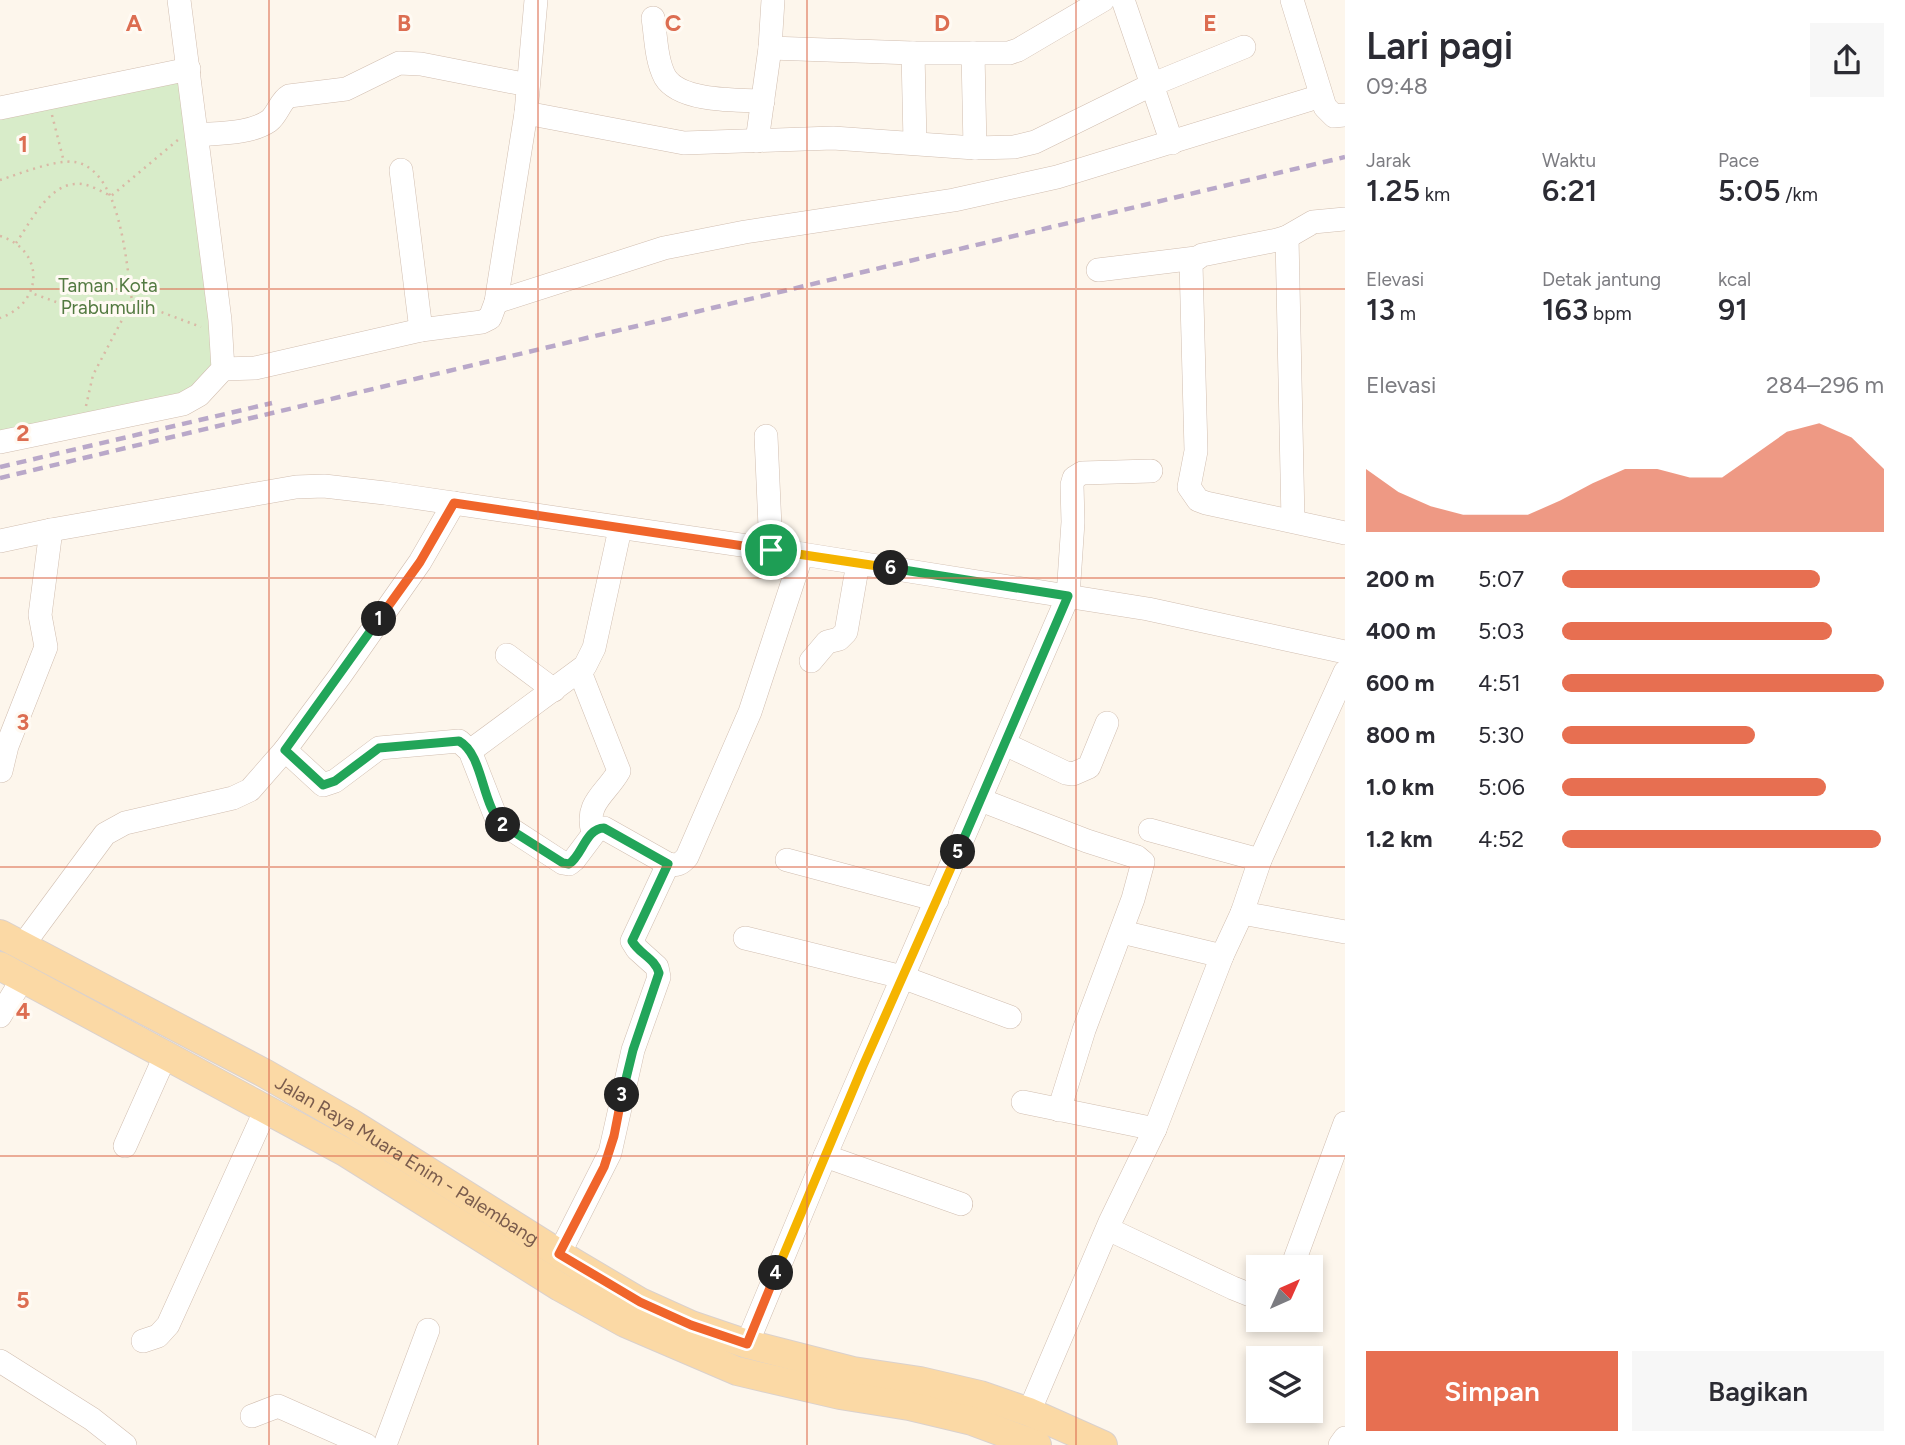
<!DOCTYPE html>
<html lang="id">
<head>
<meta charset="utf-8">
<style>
  body { margin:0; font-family:Figtree,sans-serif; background:#f7f7f7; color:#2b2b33; height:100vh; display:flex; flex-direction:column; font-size:26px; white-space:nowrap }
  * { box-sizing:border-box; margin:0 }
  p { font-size:23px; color:#7c7c81 }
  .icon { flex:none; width:38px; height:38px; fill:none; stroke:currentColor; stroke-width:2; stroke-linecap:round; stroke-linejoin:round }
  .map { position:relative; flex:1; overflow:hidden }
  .panel { display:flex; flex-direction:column; background:#fff; width:560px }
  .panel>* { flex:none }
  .needle { width:46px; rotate:45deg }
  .tools { position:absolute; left:1246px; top:1255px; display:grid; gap:14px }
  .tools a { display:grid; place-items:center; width:77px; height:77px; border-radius:0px; background:#fff; box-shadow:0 4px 10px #0003; font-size:35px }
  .pin { position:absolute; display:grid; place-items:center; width:60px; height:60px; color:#fff; margin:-30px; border:4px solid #fff; border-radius:50%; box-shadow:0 2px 7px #0007 }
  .km { position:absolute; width:35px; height:35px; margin:-18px; border-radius:50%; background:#222; color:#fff; font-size:19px; line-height:35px; text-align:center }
  .round { display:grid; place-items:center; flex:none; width:74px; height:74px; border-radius:0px; background:#f7f7f7 }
  .summary { display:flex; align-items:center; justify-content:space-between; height:119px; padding:0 21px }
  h1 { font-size:38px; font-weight:600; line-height:52px }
  .figures { display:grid; grid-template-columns:repeat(3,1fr); gap:10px; height:119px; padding:7px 21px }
  .figures div { display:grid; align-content:center }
  .figures b { font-size:30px; font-weight:600 }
  .figures small { font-size:19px; font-weight:400 }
  .figures p { font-size:19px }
  .chart { height:196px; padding:14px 21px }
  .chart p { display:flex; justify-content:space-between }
  .chart svg { width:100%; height:126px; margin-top:7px; fill:#e76f51; opacity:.7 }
  .button { display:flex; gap:14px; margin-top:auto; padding:14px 21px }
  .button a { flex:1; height:80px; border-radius:0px; background:#e76f51; color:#fff; font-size:28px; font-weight:600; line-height:80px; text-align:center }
  .button a+a { background:#f7f7f7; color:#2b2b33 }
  ul { padding:0 21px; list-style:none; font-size:23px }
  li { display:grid; grid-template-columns:112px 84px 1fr; align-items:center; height:52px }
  li i { height:18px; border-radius:9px; background:#e76f51 }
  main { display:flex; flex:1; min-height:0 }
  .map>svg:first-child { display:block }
</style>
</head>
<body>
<main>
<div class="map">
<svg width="1345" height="1445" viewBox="0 0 1345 1445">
  <rect width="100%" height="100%" fill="#fdf6ec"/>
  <path fill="#d8ecc9" d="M187 73 221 358 203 381 180 393 0 435V109Z"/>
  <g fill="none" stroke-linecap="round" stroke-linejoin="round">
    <defs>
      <g id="minor">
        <path d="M1123 0 1172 143"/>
        <path d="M1292 0 1325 107 1334 116 1345 115"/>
        <path d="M653 18C656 37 656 60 665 77 680 102 737 100 763 101"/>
        <path d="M770 48 913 53H1009L1018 50 1103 0"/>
        <path d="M913 53 915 142"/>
        <path d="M973 53 975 148"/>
        <path d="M0 108 189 69"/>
        <path d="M526 113 684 143 833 138 975 148 1014 147 1035 142 1151 85 1244 47"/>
        <path d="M197 135C219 133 250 134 269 121 278 114 280 101 289 96L346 89 399 63 421 64 528 85"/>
        <path d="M757 141 770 48 773 0"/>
        <path d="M401 170 421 330"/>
        <path d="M1345 219 1313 222 1287 237 1277 240 1202 255 1191 263 1196 451 1189 487 1198 500 1206 503 1345 533"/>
        <path d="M1287 237 1293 521"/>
        <path d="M1098 270 1196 258"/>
        <path d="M496 302 664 248 745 232 954 200 1057 177 1321 96"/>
        <path d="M223 369 255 368 421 330 482 322 490 318 496 302 526 113 536 0"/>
        <path d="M766 436 771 550"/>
        <path d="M0 442 183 404 199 395 223 369 220 320 179 0"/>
        <path d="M0 541 51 530 296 487 324 486 385 493 802 554 1148 609 1345 652"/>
        <path d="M507 655 554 690"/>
        <path d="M811 661 827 642 839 639 846 632 858 563"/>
        <path d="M580 672 619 771C607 793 584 803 593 832"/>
        <path d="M1005 744 1066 773 1073 774 1089 767 1107 723"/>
        <path d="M285 750 323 785 335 781 379 748 459 741 470 751 497 820 563 863 569 864 574 860 598 828H604L668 864C677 866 681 864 687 857L750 712 802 554"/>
        <path d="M470 751 585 666 594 648 620 529"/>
        <path d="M1 771 7 746 46 647 40 615 51 530"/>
        <path d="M981 800 1087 841 1137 857 1143 862 1133 899 1084 1030 1059 1110"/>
        <path d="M1150 830 1260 860"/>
        <path d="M787 860 937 900"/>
        <path d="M1242 913 1345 932"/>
        <path d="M1122 932 1222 956"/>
        <path d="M745 938 902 977 1010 1017"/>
        <path d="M23 945 105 834 125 823 233 798 250 790 285 750 340 676 420 562 454 503"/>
        <path d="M0 1016 23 978"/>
        <path d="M1023 1102 1155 1129"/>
        <path d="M125 1146 166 1054"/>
        <path d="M825 1156 961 1204"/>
        <path d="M1108 1229 1233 1288 1258 1298"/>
        <path d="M559 1254 610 1153 633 1050 659 977 657 967 637 949 632 941 668 864"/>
        <path d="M1292 1267 1345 1123"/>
        <path d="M143 1341 158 1336 168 1325 266 1109"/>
        <path d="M747 1344 825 1156 1068 596 1073 522 1072 485 1074 478 1082 473 1151 471"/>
        <path d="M0 1361 92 1419 125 1445"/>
        <path d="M1029 1412 1110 1222 1155 1129 1222 956 1242 913 1260 860 1345 672"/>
        <path d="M252 1416 278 1406 366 1445"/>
        <path d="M385 1445 428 1330"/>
        <path d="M1340 1445 1345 1438"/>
      </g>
      <g id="major">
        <path id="s1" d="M0 934 264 1073 351 1123 574 1263 640 1302 691 1325 747 1344 853 1371 920 1381 980 1395 1029 1412 1103 1445"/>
        <path d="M0 966 345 1152 560 1287 625 1323 737 1371 840 1395 909 1406 972 1421 1037 1445"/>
      </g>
    </defs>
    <use href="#minor" stroke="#d1beb0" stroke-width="24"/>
    <use href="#major" stroke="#dad1cd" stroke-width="30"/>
    <g stroke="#d9b8a5" stroke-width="2.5" stroke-dasharray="2 5" stroke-linecap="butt">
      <path d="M52 115 64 162"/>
      <path d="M0 180C19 174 56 159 75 162 121 170 126 263 132 301 96 322 67 305 31 293"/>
      <path d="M0 236C45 250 44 303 0 318"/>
      <path d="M16 243C30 223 47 187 74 184 87 182 100 191 111 196L179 139"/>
      <path d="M86 406 93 375 132 301 201 327"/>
    </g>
    <use href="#minor" stroke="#fff" stroke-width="23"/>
    <use href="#major" stroke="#fbd9a5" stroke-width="28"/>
    <g stroke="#b9a8c9" stroke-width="4.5" stroke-dasharray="10 7" stroke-linecap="butt">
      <path d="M0 467 272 403"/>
      <path d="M0 478 1345 157"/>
    </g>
  </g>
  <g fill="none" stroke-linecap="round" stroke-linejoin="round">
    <defs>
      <path id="split-1" d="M379 619 420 562 454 503 771 550"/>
      <path id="split-2" d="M379 619 285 750 323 785 335 781 379 748 459 741C484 755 481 805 503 825"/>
      <path id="split-3" d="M503 825 563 863 569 864C582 856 586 828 604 828L668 864 632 941C639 954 655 958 659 973L633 1050 622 1095"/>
      <path id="split-4" d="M622 1095 614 1136 604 1167 559 1254 640 1302 691 1325 747 1344 776 1273"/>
      <path id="split-5" d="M776 1273 863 1066 958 852"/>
      <path id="split-6" d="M891 568 1068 596 958 852"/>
      <path id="split-7" d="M771 550 891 568"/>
    </defs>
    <use href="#split-1" stroke="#fff" stroke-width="14"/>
    <use href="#split-2" stroke="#fff" stroke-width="14"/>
    <use href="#split-3" stroke="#fff" stroke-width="14"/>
    <use href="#split-4" stroke="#fff" stroke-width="14"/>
    <use href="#split-5" stroke="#fff" stroke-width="14"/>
    <use href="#split-6" stroke="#fff" stroke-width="14"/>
    <use href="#split-7" stroke="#fff" stroke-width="14"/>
    <use href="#split-1" stroke="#f0652b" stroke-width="9"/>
    <use href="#split-2" stroke="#22a559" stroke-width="9"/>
    <use href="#split-3" stroke="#22a559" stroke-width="9"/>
    <use href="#split-4" stroke="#f0652b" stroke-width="9"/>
    <use href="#split-5" stroke="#f5b400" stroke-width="9"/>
    <use href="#split-6" stroke="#22a559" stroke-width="9"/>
    <use href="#split-7" stroke="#f5b400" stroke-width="9"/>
  </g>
  <path fill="none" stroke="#dc6d51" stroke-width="2" stroke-opacity="0.55" d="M269 0V1445M538 0V1445M807 0V1445M1076 0V1445M0 289H1345M0 578H1345M0 867H1345M0 1156H1345"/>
  <g text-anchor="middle" stroke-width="6" stroke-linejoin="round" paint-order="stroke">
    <g font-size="19" fill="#537a41" stroke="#fffaf3">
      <text x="108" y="292">Taman Kota<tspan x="108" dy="22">Prabumulih</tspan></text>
    </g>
    <g font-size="19" fill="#7a5c4d" stroke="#fffaf3">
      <text dy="7" stroke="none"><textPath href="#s1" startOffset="466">Jalan Raya Muara Enim - Palembang</textPath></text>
    </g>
  </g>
  <g font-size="23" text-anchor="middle" font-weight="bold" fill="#dc6d51" stroke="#fffaf3" stroke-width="6" stroke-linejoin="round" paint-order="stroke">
    <text x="134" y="31">A</text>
    <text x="404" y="31">B</text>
    <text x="673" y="31">C</text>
    <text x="942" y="31">D</text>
    <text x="1210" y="31">E</text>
    <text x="23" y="152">1</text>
    <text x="23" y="441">2</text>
    <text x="23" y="730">3</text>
    <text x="23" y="1019">4</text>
    <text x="23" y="1308">5</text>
  </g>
</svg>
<div class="tools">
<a><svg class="needle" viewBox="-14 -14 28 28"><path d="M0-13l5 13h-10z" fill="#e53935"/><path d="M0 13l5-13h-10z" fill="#7c7c81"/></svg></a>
<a><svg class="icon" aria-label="layers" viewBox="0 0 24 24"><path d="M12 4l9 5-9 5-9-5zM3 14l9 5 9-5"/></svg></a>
</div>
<div class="pin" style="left:771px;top:550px;background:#1e9e55"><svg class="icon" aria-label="arrive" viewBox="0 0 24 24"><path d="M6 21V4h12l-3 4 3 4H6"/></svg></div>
<b class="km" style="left:379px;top:619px">1</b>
<b class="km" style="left:503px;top:825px">2</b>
<b class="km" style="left:622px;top:1095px">3</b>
<b class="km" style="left:776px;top:1273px">4</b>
<b class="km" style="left:958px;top:852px">5</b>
<b class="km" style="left:891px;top:568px">6</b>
</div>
<section class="panel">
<div class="summary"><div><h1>Lari pagi</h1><p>09:48</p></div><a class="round"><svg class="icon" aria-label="share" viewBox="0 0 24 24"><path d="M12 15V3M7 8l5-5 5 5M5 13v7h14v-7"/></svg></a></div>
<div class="figures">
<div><p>Jarak</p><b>1.25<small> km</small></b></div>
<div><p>Waktu</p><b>6:21</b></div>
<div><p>Pace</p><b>5:05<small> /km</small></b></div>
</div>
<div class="figures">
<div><p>Elevasi</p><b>13<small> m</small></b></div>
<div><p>Detak jantung</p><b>163<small> bpm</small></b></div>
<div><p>kcal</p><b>91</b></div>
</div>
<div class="chart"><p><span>Elevasi</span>284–296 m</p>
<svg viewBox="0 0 160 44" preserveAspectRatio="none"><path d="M0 44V22L10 30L20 35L30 38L40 38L50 38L60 33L70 27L80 22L90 22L100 25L110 25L120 17L130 9L140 6L150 11L160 22V44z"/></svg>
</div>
<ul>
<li><b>200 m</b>5:07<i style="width:80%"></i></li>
<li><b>400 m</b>5:03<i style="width:84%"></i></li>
<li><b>600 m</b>4:51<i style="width:100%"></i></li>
<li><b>800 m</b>5:30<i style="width:60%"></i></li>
<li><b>1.0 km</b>5:06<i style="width:82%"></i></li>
<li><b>1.2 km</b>4:52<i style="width:99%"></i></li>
</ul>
<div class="button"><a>Simpan</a><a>Bagikan</a></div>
</section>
</main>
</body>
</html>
